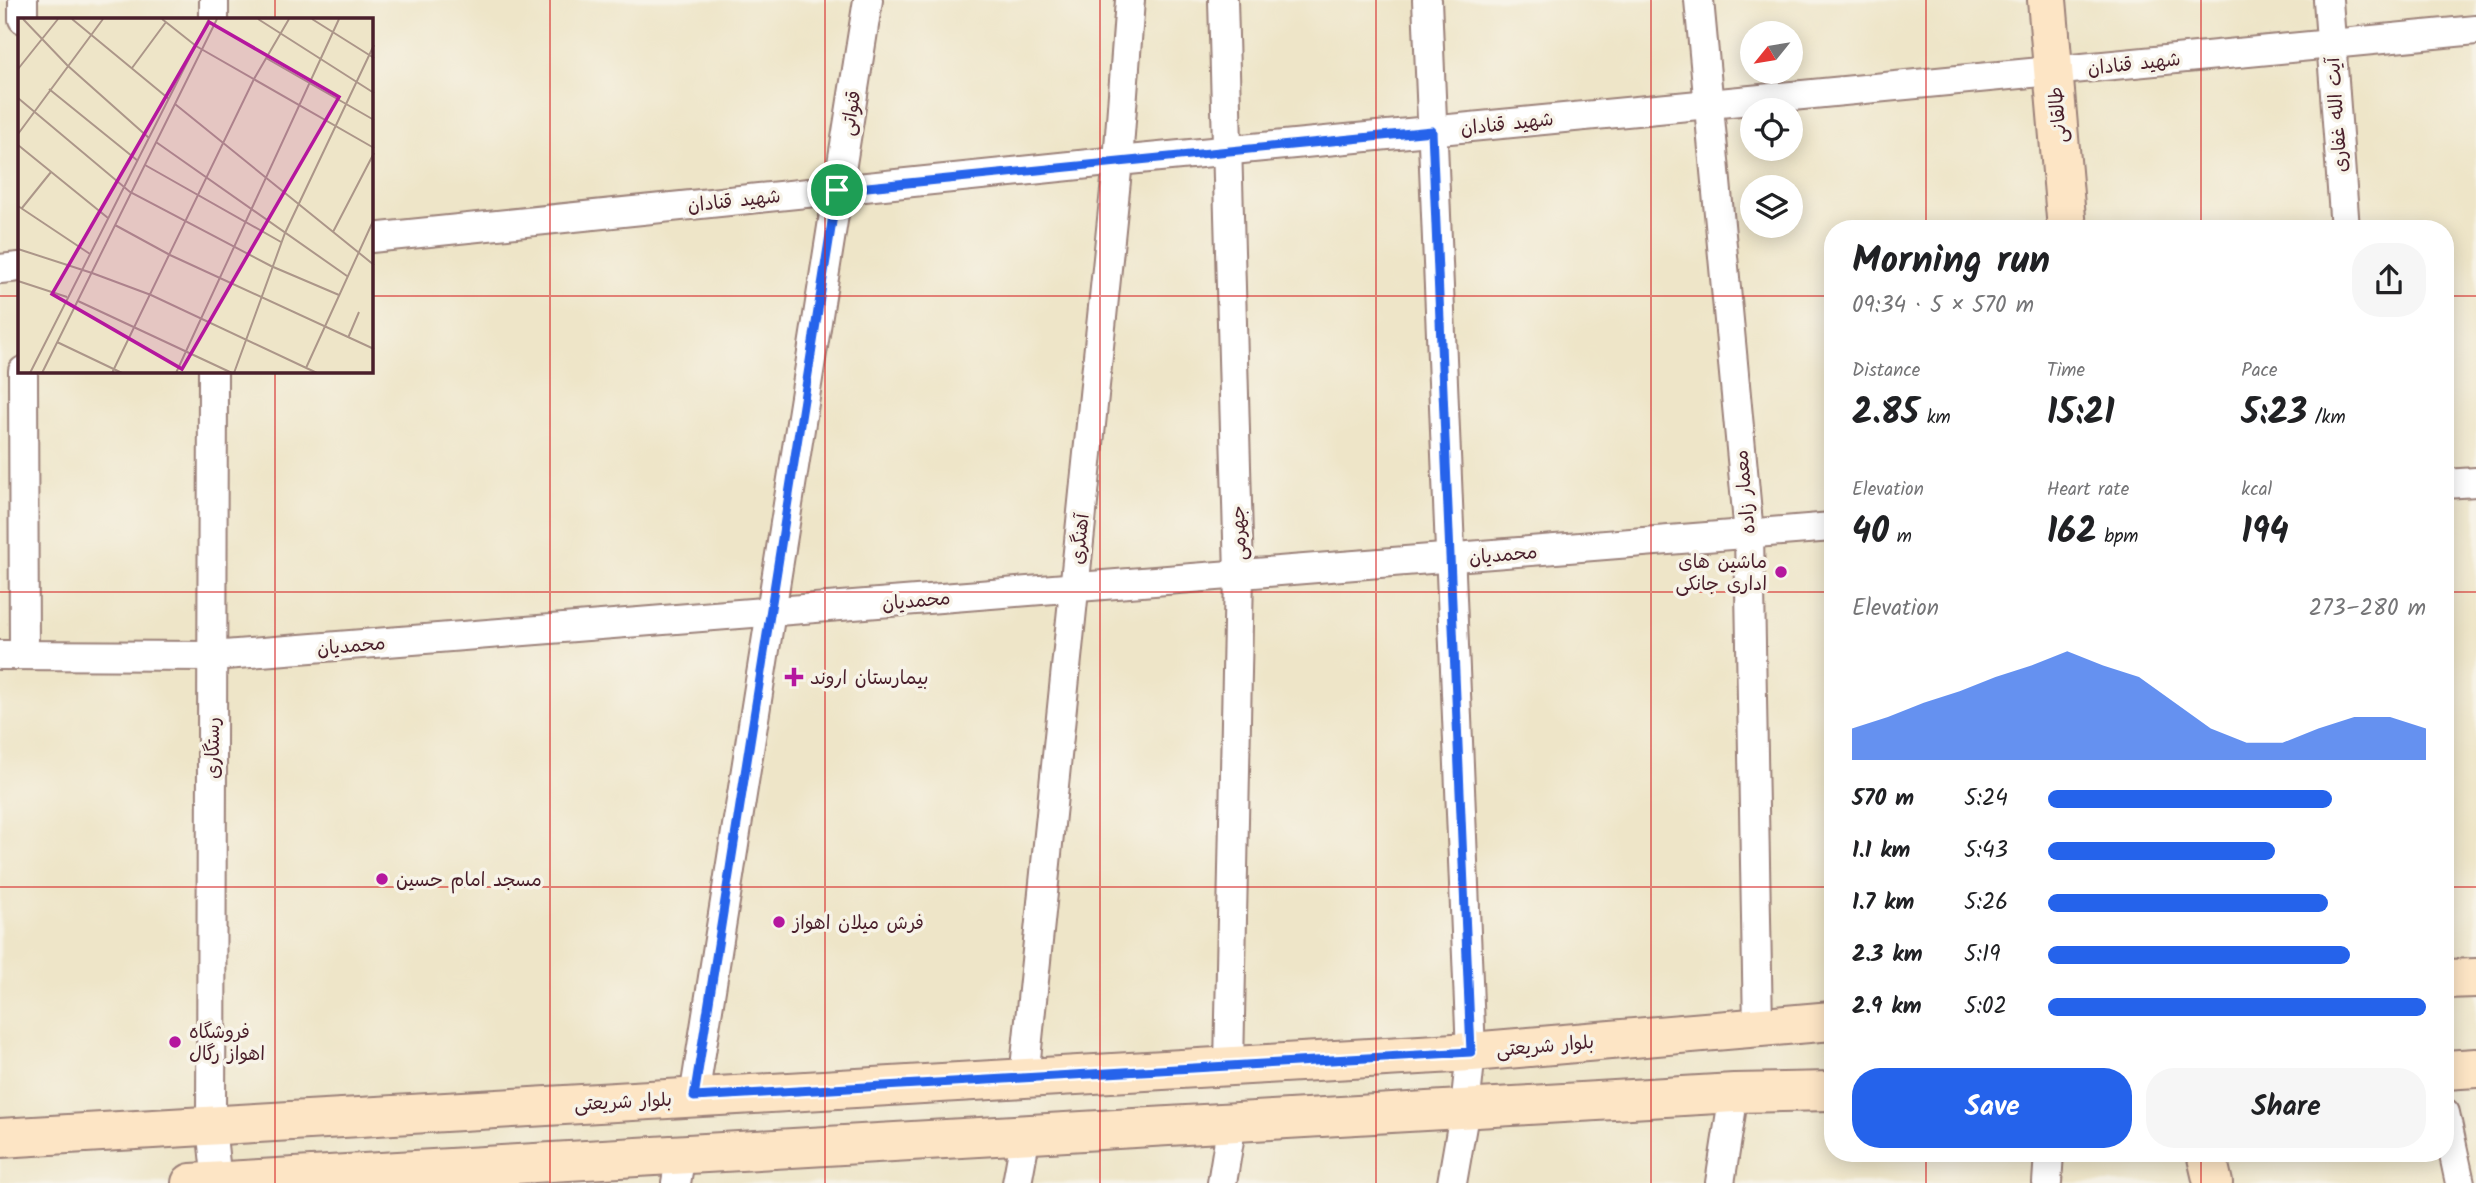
<!DOCTYPE html>
<html lang="en">
<head>
<meta charset="utf-8">
<style>
  body { margin:0; font-family:Kalam,"Playpen Sans Arabic",sans-serif; background:#f6f6f6; color:#202124; height:100vh; display:flex; flex-direction:column; font-size:26px; white-space:nowrap }
  * { box-sizing:border-box; margin:0 }
  p { font-size:23px; color:#757577 }
  .icon { flex:none; width:38px; height:38px; fill:none; stroke:currentColor; stroke-width:2; stroke-linecap:round; stroke-linejoin:round }
  .map { position:relative; flex:1; overflow:hidden }
  .side { position:absolute; left:1824px; top:220px; width:630px; height:942px; display:flex; flex-direction:column; background:#fff; border-radius:28px; box-shadow:0 4px 18px #0003 }
  .side>* { flex:none }
  .needle { width:46px; rotate:240deg }
  .fabs { position:absolute; left:1740px; top:21px; display:grid; gap:14px }
  .fabs a { display:grid; place-items:center; width:63px; height:63px; border-radius:50%; background:#fff; box-shadow:0 4px 18px #0003; font-size:35px }
  .pin { position:absolute; display:grid; place-items:center; width:60px; height:60px; color:#fff; margin:-30px; border:4px solid #fff; border-radius:50%; box-shadow:0 2px 7px #0007 }
  .round { display:grid; place-items:center; flex:none; width:74px; height:74px; border-radius:28px; background:#f6f6f6 }
  .overview { display:flex; align-items:center; justify-content:space-between; height:119px; padding:0 28px }
  h1 { font-size:38px; font-weight:700; line-height:52px }
  .stats { display:grid; grid-template-columns:repeat(3,1fr); gap:10px; height:119px; padding:7px 28px }
  .stats div { display:grid; align-content:center }
  .stats b { font-size:35px; font-weight:700 }
  .stats small { font-size:19px; font-weight:400 }
  .stats p { font-size:19px }
  .chart { height:196px; padding:14px 28px }
  .chart p { display:flex; justify-content:space-between }
  .chart svg { width:100%; height:126px; margin-top:7px; fill:#2563eb; opacity:.7 }
  .cta { display:flex; gap:14px; margin-top:auto; padding:14px 28px }
  .cta a { flex:1; height:80px; border-radius:28px; background:#2563eb; color:#fff; font-size:28px; font-weight:700; line-height:80px; text-align:center }
  .cta a+a { background:#f6f6f6; color:#202124 }
  ul { padding:0 28px; list-style:none; font-size:23px }
  li { display:grid; grid-template-columns:112px 84px 1fr; align-items:center; height:52px }
  li i { height:18px; border-radius:9px; background:#2563eb }
  .map>svg:first-child { display:block }
</style>
</head>
<body>
<div class="map">
<svg width="2476" height="1183" viewBox="0 0 2476 1183">
  <rect width="100%" height="100%" fill="#f7f3e8"/>
  <filter id="ink" filterUnits="userSpaceOnUse"><feTurbulence type="fractalNoise" baseFrequency=".0143" numOctaves="2"/><feDisplacementMap in="SourceGraphic" scale="14" xChannelSelector="R" yChannelSelector="G"/><feConvolveMatrix kernelMatrix="1 2 1 2 8 2 1 2 1" color-interpolation-filters="sRGB"/></filter>
  <filter id="wash" filterUnits="userSpaceOnUse"><feTurbulence type="fractalNoise" baseFrequency=".00686" numOctaves="4" result="noise"/><feDisplacementMap in="SourceGraphic" scale="28" xChannelSelector="R" yChannelSelector="G"/><feGaussianBlur stdDeviation="1.57" result="paint"/><feColorMatrix in="noise" values="0 0 0 0 0 0 0 0 0 0 0 0 0 0 0 0 0 1.4 0 .05"/><feComposite in="paint" operator="in"/></filter>
  <g filter="url(#wash)">
    <rect width="100%" height="100%" fill="#eee5c8"/>
  </g>
  <g filter="url(#ink)">
    <g fill="none" stroke-linecap="round" stroke-linejoin="round">
      <defs>
        <g id="street">
          <path d="M23 0V19"/>
          <path d="M1223 0 1239 574 1229 1066"/>
          <path d="M1427 0 1471 1052 1465 1108 1452 1183"/>
          <path d="M1699 0 1749 534 1758 1027"/>
          <path d="M2328 0 2345 229"/>
          <path d="M214 19V0"/>
          <path d="M371 238 1118 161 2476 30"/>
          <path d="M0 269 19 267"/>
          <path d="M23 371 24 655"/>
          <path d="M213 371 211 1126 217 1183"/>
          <path d="M2445 484 2476 482"/>
          <path d="M0 655 212 656 1832 527"/>
          <path d="M1024 1078 1118 161 1130 0"/>
          <path d="M694 1097 868 0"/>
          <path d="M2445 1113 2460 1183"/>
          <path d="M676 1183 681 1154"/>
          <path d="M1017 1183 1026 1134"/>
          <path d="M1222 1183 1232 1122"/>
          <path d="M1720 1183 1734 1093"/>
          <path d="M2047 1183 2049 1153"/>
        </g>
        <g id="secondary">
          <path d="M2047 0 2067 229"/>
          <path d="M2445 979 2476 978"/>
          <path d="M2445 1070 2476 1068"/>
          <path d="M0 1138 1471 1052 1832 1021"/>
          <path d="M2206 1153 2213 1183"/>
          <path d="M191 1183 1734 1093 1832 1091"/>
        </g>
      </defs>
      <use href="#street" stroke="#9c827a" stroke-width="32"/>
      <use href="#secondary" stroke="#9c827a" stroke-width="42"/>
      <use href="#street" stroke="#fff" stroke-width="28"/>
      <use href="#secondary" stroke="#fde5c5" stroke-width="38"/>
    </g>
  </g>
  <g fill="none" stroke-linecap="round" stroke-linejoin="round" filter="url(#ink)">
    <defs>
      <path id="route" d="M1432 131 1471 1052 694 1097 837 190Z"/>
    </defs>
    <use href="#route" stroke="#fff" stroke-width="14"/>
    <use href="#route" stroke="#2563eb" stroke-width="9"/>
  </g>
  <path fill="none" stroke="#d62828" stroke-width="2" stroke-opacity="0.55" d="M275 0V19M550 0V1183M825 0V1183M1100 0V1183M1376 0V1183M1651 0V1183M1926 0V229M2201 0V229M0 296H19M371 296H1832M2445 296H2476M275 371V1183M0 592H1832M2445 592H2476M0 887H1832M2445 887H2476M1926 1153V1183M2201 1153V1183"/>
  <g fill="#b5179e" stroke="#f7f3e8" stroke-width="2.5">
    <circle cx="1781" cy="572" r="7"/>
    <path d="M790.5 666.5h7v7h7v7h-7v7h-7v-7h-7v-7h7z"/>
    <circle cx="382" cy="879" r="7"/>
    <circle cx="779" cy="922" r="7"/>
    <circle cx="175" cy="1042" r="7"/>
  </g>
  <g text-anchor="middle" stroke-width="7" stroke-linejoin="round" paint-order="stroke">
    <g font-size="19" fill="#4a1f2b" stroke="#f7f3e8">
      <text transform="translate(2134 63) rotate(-6)" y="7">شهید قنادان</text>
      <text transform="translate(850 113) rotate(-81)" y="7">قنواتی</text>
      <text transform="translate(2057 115) rotate(-95)" y="7">طالقانی</text>
      <text transform="translate(2336 115) rotate(-94)" y="7">آیت الله غفاری</text>
      <text transform="translate(1507 123) rotate(-6)" y="7">شهید قنادان</text>
      <text transform="translate(734 200) rotate(-6)" y="7">شهید قنادان</text>
      <text transform="translate(1744 492) rotate(-95)" y="7">معمار زاده</text>
      <text transform="translate(1238 533) rotate(-92)" y="7">جهرمی</text>
      <text transform="translate(1079 539) rotate(-84)" y="7">آهنگری</text>
      <text transform="translate(1503 554) rotate(-5)" y="7">محمدیان</text>
      <text transform="translate(916 600) rotate(-5)" y="7">محمدیان</text>
      <text transform="translate(351 645) rotate(-5)" y="7">محمدیان</text>
      <text transform="translate(212 748) rotate(-90)" y="7">رستگاری</text>
      <text transform="translate(1545 1045) rotate(-5)" y="7">بلوار شریعتی</text>
      <text transform="translate(623 1101) rotate(-3)" y="7">بلوار شریعتی</text>
    </g>
    <g font-size="19" fill="#4a1f2b" stroke="#f7f3e8" text-anchor="start">
      <text x="1767" y="568" text-anchor="end">ماشین های<tspan x="1767" dy="22">اداری جانکی</tspan></text>
      <text x="810" y="684">بیمارستان اروند</text>
      <text x="396" y="886">مسجد امام حسین</text>
      <text x="793" y="929">فرش میلان اهواز</text>
      <text x="189" y="1038">فروشگاه<tspan x="189" dy="22">اهواز رگال</tspan></text>
    </g>
  </g>
  <g transform="translate(18 18)">
    <rect width="355" height="355" fill="#eee5c8"/>
    <path fill="none" stroke="#ac9689" stroke-width="2" d="M5 1 49 47 131 120M54 1 151 81M144 1 178 28 356 130M240 1 356 75M294 1 356 40M248 40 356 102M114 50 148 4M0 51 40 1M31 71 120 143M0 80 112 174 253 248 321 277M157 86 356 247M0 116 85 1M138 124 329 258M0 127 90 200M127 147 263 224M0 188 72 236M4 190 33 154M97 207 152 237 356 331M315 214 356 135M0 231 74 255M74 255 133 277 299 355M0 263 49 279M60 283 214 355M330 320 341 294M39 324 104 355M288 350 356 201M12 355 191 1M24 355 199 1M94 355 236 61 271 1M158 355 321 1M216 355 267 215 356 27"/>
    <path fill="#b5179e" fill-opacity="0.15" stroke="#b5179e" stroke-width="3.5" d="M191 4 321 79 164 351 34 276Z"/>
    <rect width="355" height="355" fill="none" stroke="#4a1f2b" stroke-width="3.5"/>
  </g>
</svg>
<div class="fabs">
<a><svg class="needle" viewBox="-14 -14 28 28"><path d="M0-13l5 13h-10z" fill="#e53935"/><path d="M0 13l5-13h-10z" fill="#757577"/></svg></a>
<a><svg class="icon" aria-label="locate" viewBox="0 0 24 24"><circle cx="12" cy="12" r="6"/><path d="M12 2v4M12 18v4M2 12h4M18 12h4"/></svg></a>
<a><svg class="icon" aria-label="layers" viewBox="0 0 24 24"><path d="M12 4l9 5-9 5-9-5zM3 14l9 5 9-5"/></svg></a>
</div>
<div class="pin" style="left:837px;top:190px;background:#1e9e55"><svg class="icon" aria-label="arrive" viewBox="0 0 24 24"><path d="M6 21V4h12l-3 4 3 4H6"/></svg></div>
<section class="side">
<div class="overview"><div><h1>Morning run</h1><p>09:34 · 5 × 570 m</p></div><a class="round"><svg class="icon" aria-label="share" viewBox="0 0 24 24"><path d="M12 15V3M7 8l5-5 5 5M5 13v7h14v-7"/></svg></a></div>
<div class="stats">
<div><p>Distance</p><b>2.85<small> km</small></b></div>
<div><p>Time</p><b>15:21</b></div>
<div><p>Pace</p><b>5:23<small> /km</small></b></div>
</div>
<div class="stats">
<div><p>Elevation</p><b>40<small> m</small></b></div>
<div><p>Heart rate</p><b>162<small> bpm</small></b></div>
<div><p>kcal</p><b>194</b></div>
</div>
<div class="chart"><p><span>Elevation</span>273–280 m</p>
<svg viewBox="0 0 160 44" preserveAspectRatio="none"><path d="M0 44V33L10 29L20 24L30 20L40 15L50 11L60 6L70 11L80 15L90 24L100 33L110 38L120 38L130 33L140 29L150 29L160 33V44z"/></svg>
</div>
<ul>
<li><b>570 m</b>5:24<i style="width:75%"></i></li>
<li><b>1.1 km</b>5:43<i style="width:60%"></i></li>
<li><b>1.7 km</b>5:26<i style="width:74%"></i></li>
<li><b>2.3 km</b>5:19<i style="width:80%"></i></li>
<li><b>2.9 km</b>5:02<i style="width:100%"></i></li>
</ul>
<div class="cta"><a>Save</a><a>Share</a></div>
</section>
</div>
</body>
</html>
